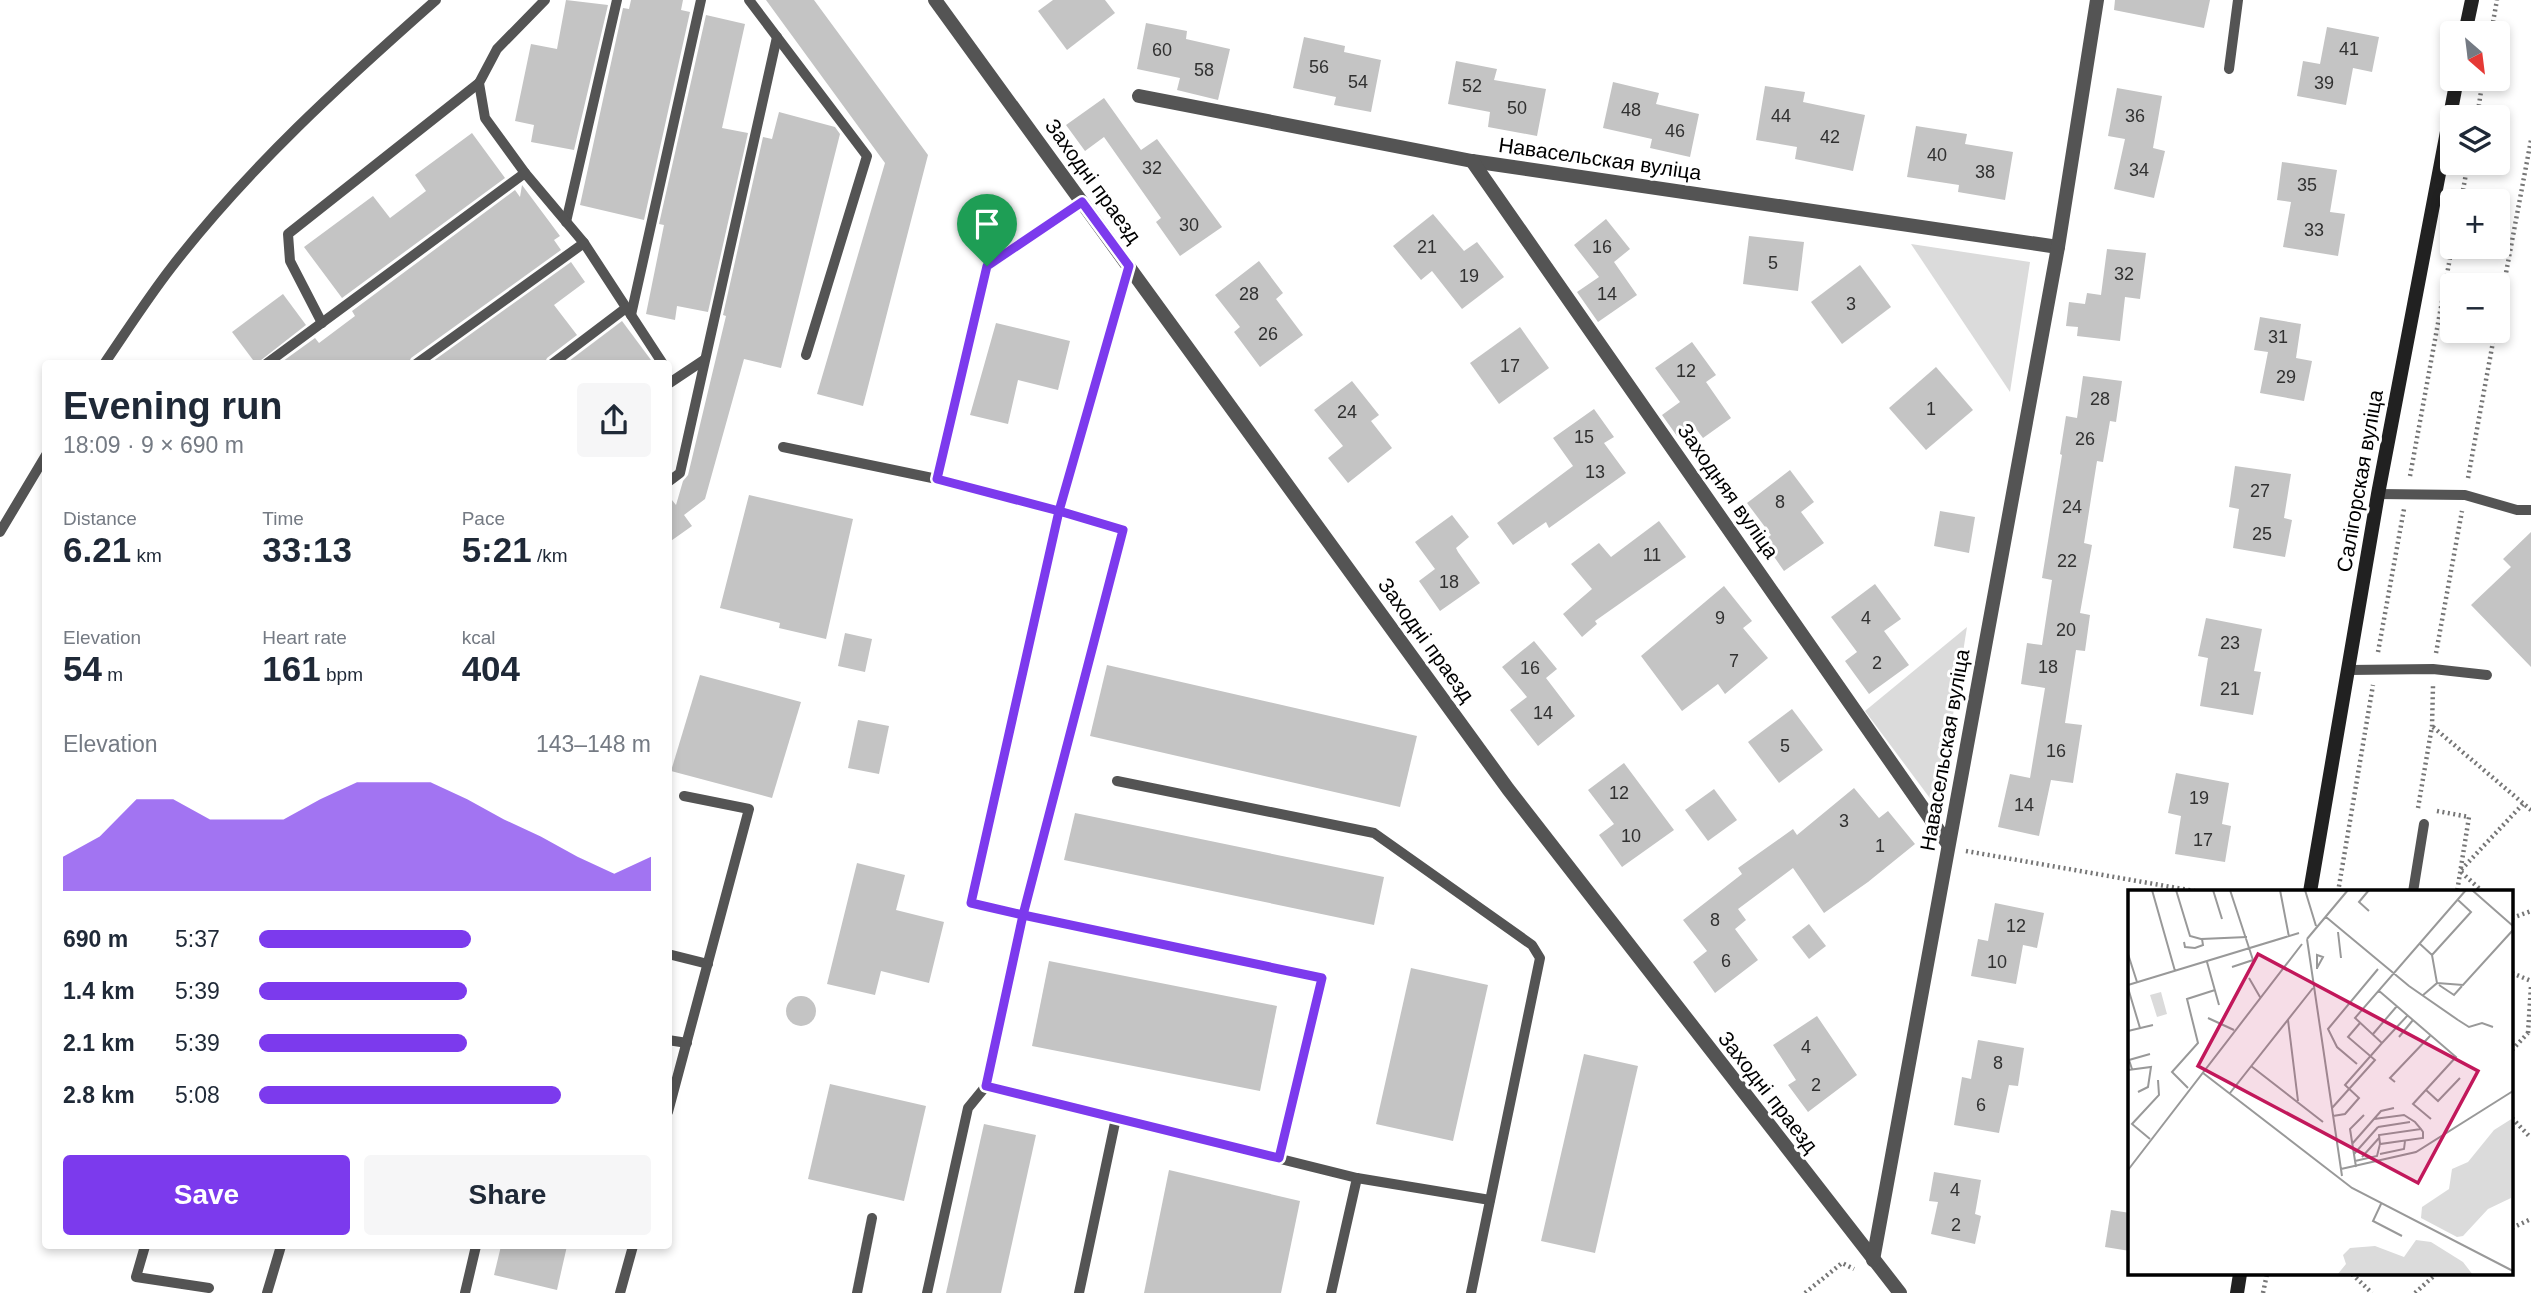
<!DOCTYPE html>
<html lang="en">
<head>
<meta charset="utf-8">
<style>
  body { margin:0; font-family:Arial,sans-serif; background:#f6f6f7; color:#1f2937; height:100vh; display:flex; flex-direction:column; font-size:26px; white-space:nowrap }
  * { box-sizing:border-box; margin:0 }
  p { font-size:23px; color:#747a83 }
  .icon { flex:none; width:38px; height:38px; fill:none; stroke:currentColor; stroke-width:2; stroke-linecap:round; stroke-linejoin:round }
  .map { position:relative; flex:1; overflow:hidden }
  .side { position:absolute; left:42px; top:360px; width:630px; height:889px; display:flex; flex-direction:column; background:#fff; border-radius:7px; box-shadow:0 4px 10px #0003 }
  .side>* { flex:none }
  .needle { width:46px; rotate:152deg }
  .buttons { position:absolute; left:2440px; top:21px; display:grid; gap:14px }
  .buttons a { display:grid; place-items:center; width:70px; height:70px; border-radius:7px; background:#fff; box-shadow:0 4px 10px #0003; font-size:35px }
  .pin { position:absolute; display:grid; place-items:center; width:60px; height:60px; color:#fff; margin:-72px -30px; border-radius:50% 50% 50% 0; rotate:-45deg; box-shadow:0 0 7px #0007 }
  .pin .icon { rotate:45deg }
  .round { display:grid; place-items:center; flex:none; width:74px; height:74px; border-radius:7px; background:#f6f6f7 }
  .head { display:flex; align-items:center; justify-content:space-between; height:119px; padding:0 21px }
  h1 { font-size:38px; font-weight:700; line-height:52px }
  .figures { display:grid; grid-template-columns:repeat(3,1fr); gap:10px; height:119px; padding:7px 21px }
  .figures div { display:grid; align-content:center }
  .figures b { font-size:35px; font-weight:700 }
  .figures small { font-size:19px; font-weight:400 }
  .figures p { font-size:19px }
  .chart { height:196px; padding:14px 21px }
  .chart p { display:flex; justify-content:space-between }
  .chart svg { width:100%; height:126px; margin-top:7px; fill:#7c3aed; opacity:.7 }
  .primary-button { display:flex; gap:14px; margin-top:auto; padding:14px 21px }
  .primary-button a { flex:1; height:80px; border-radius:7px; background:#7c3aed; color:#fff; font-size:28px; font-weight:700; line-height:80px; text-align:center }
  .primary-button a+a { background:#f6f6f7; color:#1f2937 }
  ul { padding:0 21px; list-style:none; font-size:23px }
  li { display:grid; grid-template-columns:112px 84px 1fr; align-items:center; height:52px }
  li i { height:18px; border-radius:9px; background:#7c3aed }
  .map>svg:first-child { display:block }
</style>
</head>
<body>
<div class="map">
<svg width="2531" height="1293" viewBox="0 0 2531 1293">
  <rect width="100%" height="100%" fill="#fff"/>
  <g fill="#dbdbdb">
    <path d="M1911 244 2030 262 2010 392Z"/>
    <path d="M1967 627 1938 809 1865 711Z"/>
  </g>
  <g fill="#c4c4c4">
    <path d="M566 0 608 5 574 150 531 142 534 125 515 121 531 44 557 49Z"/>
    <path d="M631 0H683L681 10 690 12 644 220 580 205 623 8 629 9Z"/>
    <path d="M766 0H814L928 155 863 406 817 394 885 163Z"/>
    <path d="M1053 0H1105L1115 13 1067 50 1038 11Z"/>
    <path d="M2115 0H2210L2204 28 2114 10Z"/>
    <path d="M706 15 745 24 722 128 748 133 708 312 677 306 675 320 646 314 664 225 659 224Z"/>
    <path d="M1146 23 1187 31 1186 39 1230 49 1218 100 1177 90 1180 78 1137 69Z"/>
    <path d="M2327 27 2379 37 2372 72 2353 68 2346 105 2297 96 2303 61 2320 64Z"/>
    <path d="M1304 37 1345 46 1344 52 1381 60 1371 112 1334 105 1336 97 1293 88Z"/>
    <path d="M1456 61 1497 69 1494 80 1546 89 1537 136 1488 127 1490 112 1448 104Z"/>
    <path d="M1613 82 1659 93 1656 104 1699 114 1690 157 1650 148 1652 139 1603 128Z"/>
    <path d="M1765 86 1805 92 1803 102 1865 115 1853 171 1795 159 1797 147 1756 140Z"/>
    <path d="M2117 88 2162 96 2153 148 2165 151 2154 198 2114 189 2125 139 2108 136Z"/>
    <path d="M1104 98 1141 150 1157 139 1222 227 1180 256 1156 222 1161 218 1104 137 1085 151 1066 125Z"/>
    <path d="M779 112 835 127 840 134 781 368 744 359 705 499 684 515 692 526 668 543V495L676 505 683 481 688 475 726 316 723 315 763 137 772 139Z"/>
    <path d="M1916 126 1967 134 1965 144 2013 152 2005 200 1958 192 1959 185 1907 177Z"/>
    <path d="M472 133 505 178 342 298 304 247 373 196 390 218 426 191 415 175Z"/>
    <path d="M2282 162 2337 170 2330 212 2345 214 2338 256 2283 247 2291 202 2277 200Z"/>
    <path d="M522 185 560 236 554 240 561 250 411 358 408 364H279L315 338 319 343 355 316 352 311 515 190 520 197Z"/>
    <path d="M1433 214 1464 251 1477 242 1504 277 1462 309 1432 271 1421 280 1393 246Z"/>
    <path d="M1606 219 1630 249 1614 262 1637 295 1598 322 1577 292 1599 277 1574 245Z"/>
    <path d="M1749 236 1804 242 1798 291 1743 284Z"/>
    <path d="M2107 249 2146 253 2140 299 2125 297 2120 341 2077 336 2078 327 2066 326 2069 302 2085 304 2087 293 2101 295Z"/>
    <path d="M1259 261 1283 293 1276 299 1303 335 1260 367 1234 332 1240 327 1215 295Z"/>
    <path d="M571 262 585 282 554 305 577 335 547 358 544 364H429Z"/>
    <path d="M1860 265 1891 307 1842 344 1811 302Z"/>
    <path d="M283 294 306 325 256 364 232 332Z"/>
    <path d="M2260 317 2301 324 2296 358 2312 361 2304 401 2260 393 2268 352 2254 350Z"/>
    <path d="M622 321 654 364H565Z"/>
    <path d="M996 323 1070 341 1058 390 1018 380 1008 424 970 415Z"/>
    <path d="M1520 327 1549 368 1499 404 1470 363Z"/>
    <path d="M1692 342 1716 375 1706 382 1731 418 1703 438 1693 425 1677 436 1662 415 1680 402 1655 368Z"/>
    <path d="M1936 367 1973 410 1926 450 1889 408Z"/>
    <path d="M2083 376 2122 381 2116 422 2110 421 2103 462 2097 461 2084 543 2092 545 2080 613 2090 615 2085 651 2076 650 2065 723 2082 725 2073 783 2051 780 2039 836 1998 827 2010 774 2030 778 2045 688 2021 684 2027 643 2042 645 2052 580 2042 578 2062 455 2060 454 2066 416 2077 418Z"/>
    <path d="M1352 381 1379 415 1371 421 1392 448 1348 483 1328 458 1343 446 1314 410Z"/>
    <path d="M1594 409 1614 437 1604 443 1626 473 1549 528 1546 522 1513 545 1497 523 1573 466 1553 438Z"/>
    <path d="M2235 466 2291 474 2284 518 2292 520 2285 557 2233 548 2239 509 2229 507Z"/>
    <path d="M1790 470 1814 502 1801 512 1824 543 1784 571 1763 541 1771 535 1747 503Z"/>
    <path d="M749 495 853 519 826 639 779 628 780 623 720 608Z"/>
    <path d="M1940 511 1975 517 1969 553 1934 546Z"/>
    <path d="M1452 515 1469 537 1456 548 1458 552 1480 583 1440 611 1419 581 1435 569 1415 542Z"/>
    <path d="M1659 521 1686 557 1595 621 1597 624 1582 637 1563 614 1592 589 1571 564 1599 543 1611 557Z"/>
    <path d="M2531 532V667L2471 605 2511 567 2503 559Z"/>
    <path d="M1875 584 1901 619 1884 631 1909 665 1869 694 1845 661 1857 652 1831 617Z"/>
    <path d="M1724 586 1752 621 1743 628 1768 658 1725 694 1718 684 1682 711 1641 656Z"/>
    <path d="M2206 618 2262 629 2254 671 2261 672 2253 715 2200 706 2208 658 2198 656Z"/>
    <path d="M845 633 872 639 865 672 838 666Z"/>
    <path d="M1534 641 1557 669 1546 678 1575 716 1538 746 1510 710 1527 697 1502 667Z"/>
    <path d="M1107 665 1417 736 1400 807 1090 736Z"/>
    <path d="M700 675 801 702 772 798 671 771Z"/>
    <path d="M1792 709 1823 750 1779 783 1748 742Z"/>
    <path d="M858 720 889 726 879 774 848 768Z"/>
    <path d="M1624 763 1674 830 1622 867 1599 835 1614 824 1588 790Z"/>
    <path d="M2176 773 2229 783 2222 824 2231 826 2225 862 2175 854 2181 816 2168 813Z"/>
    <path d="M1854 788 1879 818 1888 811 1915 844 1868 882 1824 913 1793 868 1738 909 1746 920 1735 929 1758 960 1715 993 1693 962 1707 951 1683 920 1742 874 1738 868 1793 829 1797 835Z"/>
    <path d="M1714 789 1737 820 1708 841 1685 810Z"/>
    <path d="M1075 813 1384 877 1374 925 1064 860Z"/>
    <path d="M857 863 905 875 896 910 944 922 929 983 881 971 875 995 827 984Z"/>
    <path d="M1995 903 2044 913 2037 948 2023 945 2016 984 1971 976 1978 939 1988 941Z"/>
    <path d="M1809 924 1826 946 1809 959 1792 937Z"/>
    <path d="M1049 961 1277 1006 1260 1091 1032 1046Z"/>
    <path d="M1411 968 1488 985 1453 1141 1376 1124Z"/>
    <circle cx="801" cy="1011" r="15"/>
    <path d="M1817 1016 1857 1075 1808 1112 1788 1085 1796 1080 1773 1045Z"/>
    <path d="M1978 1040 2024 1048 2018 1086 2009 1085 1999 1133 1954 1125 1962 1077 1971 1079Z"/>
    <path d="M1584 1054 1638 1066 1595 1253 1541 1241Z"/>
    <path d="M830 1084 926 1106 904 1201 808 1179Z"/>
    <path d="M984 1124 1036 1135 1001 1293H946Z"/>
    <path d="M1169 1170 1300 1201 1281 1293H1144Z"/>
    <path d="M1934 1172 1981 1180 1975 1214 1981 1216 1975 1244 1931 1234 1938 1202 1929 1201Z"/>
    <path d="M2111 1210 2130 1213V1251L2105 1247Z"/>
    <path d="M501 1246H567L557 1290 494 1275Z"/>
  </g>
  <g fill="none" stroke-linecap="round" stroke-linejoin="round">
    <g stroke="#767676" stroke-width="4.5" stroke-dasharray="2 3.5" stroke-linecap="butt">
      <path d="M2491 33 2497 0"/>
      <path d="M2477 117 2483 79"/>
      <path d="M2461 201 2468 163"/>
      <path d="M2497 321 2531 140"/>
      <path d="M2410 476 2452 247"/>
      <path d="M2468 478 2495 331"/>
      <path d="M2378 652 2404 509"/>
      <path d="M2436 653 2462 511"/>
      <path d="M2433 727 2531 810"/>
      <path d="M2418 808 2432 726 2433 686"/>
      <path d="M2437 811 2469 817 2457 892"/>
      <path d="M1966 851 2200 892"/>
      <path d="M2338 892 2373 685"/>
      <path d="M2483 892 2460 871 2524 803"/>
      <path d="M2512 918 2531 911"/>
      <path d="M2512 973 2531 981"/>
      <path d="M2528 1033 2531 986"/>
      <path d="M2512 1050 2528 1033"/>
      <path d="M2512 1118 2531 1138"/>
      <path d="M2512 1228 2531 1219"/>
      <path d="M2352 1274 2372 1293"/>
      <path d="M1805 1293 1842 1263 1854 1269"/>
      <path d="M2263 1293 2267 1274"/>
      <path d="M2415 1293 2436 1274"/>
    </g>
    <g stroke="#545454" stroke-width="10">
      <path d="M749 0 867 156 806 355"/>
      <path d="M2229 69 2238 0"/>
      <path d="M525 173 485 118 479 83 497 49 545 0"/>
      <path d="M1082 202 987 266 937 479 1123 529 1023 915 986 1086 1357 1178 1331 1293"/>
      <path d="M566 222 617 0"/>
      <path d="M584 243 663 364"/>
      <path d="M1129 266 1059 511 971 903 1322 978 1279 1158"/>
      <path d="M631 315 701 0"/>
      <path d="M322 323 290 261 288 234 479 83"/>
      <path d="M104 364C126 332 147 299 171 268 248 168 342 83 436 0"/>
      <path d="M266 364 525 173 584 243 416 364"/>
      <path d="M552 364 626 308"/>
      <path d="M668 384 704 360"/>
      <path d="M783 447 937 479"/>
      <path d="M668 482 680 473 777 37"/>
      <path d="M2378 494 2465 495 2517 510H2531"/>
      <path d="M0 532 46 455"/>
      <path d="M2349 670 2433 669 2487 675"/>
      <path d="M1117 781 1374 833 1532 945 1540 958 1471 1293"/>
      <path d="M2413 892 2424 824"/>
      <path d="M668 954 708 964"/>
      <path d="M668 1040 687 1043"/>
      <path d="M668 1112 749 809 684 796"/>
      <path d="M1357 1178 1490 1200"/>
      <path d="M145 1246 136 1277 209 1288"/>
      <path d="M267 1293 281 1246"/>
      <path d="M465 1293 476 1246"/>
      <path d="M620 1293 633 1246"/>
      <path d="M857 1293 872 1218"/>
      <path d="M927 1293 968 1108 986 1086"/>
      <path d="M1079 1293 1116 1118"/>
    </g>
    <g stroke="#545454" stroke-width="14">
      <path d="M935 0 1508 789 1900 1293"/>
      <path d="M1139 96 1472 161 2058 247"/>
      <path d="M1472 161 1948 844"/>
      <path d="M1873 1260 2058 247 2097 0"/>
    </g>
    <g stroke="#212121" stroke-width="14">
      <path d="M2465 33 2472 0"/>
      <path d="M2310 892 2378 494 2457 79"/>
      <path d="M2237 1293 2240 1274"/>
    </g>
  </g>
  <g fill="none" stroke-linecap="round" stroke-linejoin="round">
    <defs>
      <path id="route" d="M987 266 937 479 1059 511 971 903 1023 915 986 1086 1279 1158 1322 978 1023 915 1123 530 1059 511 1129 266 1082 202 987 266"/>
    </defs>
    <use href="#route" stroke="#fff" stroke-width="14"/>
    <use href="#route" stroke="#7c3aed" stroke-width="9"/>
  </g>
  <g text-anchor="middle" stroke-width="6" stroke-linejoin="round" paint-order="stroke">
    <g font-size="18" fill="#313131">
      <text x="2349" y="55">41</text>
      <text x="1162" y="56">60</text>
      <text x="1319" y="73">56</text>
      <text x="1204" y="76">58</text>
      <text x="1358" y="88">54</text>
      <text x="2324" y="89">39</text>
      <text x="1472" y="92">52</text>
      <text x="1517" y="114">50</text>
      <text x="1631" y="116">48</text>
      <text x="1781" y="122">44</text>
      <text x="2135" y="122">36</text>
      <text x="1675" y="137">46</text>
      <text x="1830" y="143">42</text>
      <text x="1937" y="161">40</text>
      <text x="1152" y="174">32</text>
      <text x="2139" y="176">34</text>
      <text x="1985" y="178">38</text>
      <text x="2307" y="191">35</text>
      <text x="1189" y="231">30</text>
      <text x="2314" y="236">33</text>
      <text x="1427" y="253">21</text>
      <text x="1602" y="253">16</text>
      <text x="1773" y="269">5</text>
      <text x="2124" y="280">32</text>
      <text x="1469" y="282">19</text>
      <text x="1249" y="300">28</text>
      <text x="1607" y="300">14</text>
      <text x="1851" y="310">3</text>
      <text x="1268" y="340">26</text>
      <text x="2278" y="343">31</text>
      <text x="1510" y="372">17</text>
      <text x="1686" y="377">12</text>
      <text x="2286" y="383">29</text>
      <text x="2100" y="405">28</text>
      <text x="1931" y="415">1</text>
      <text x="1347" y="418">24</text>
      <text x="1584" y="443">15</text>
      <text x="2085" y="445">26</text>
      <text x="1595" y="478">13</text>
      <text x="2260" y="497">27</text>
      <text x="1780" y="508">8</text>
      <text x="2072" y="513">24</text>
      <text x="2262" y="540">25</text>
      <text x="1652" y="561">11</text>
      <text x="2067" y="567">22</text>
      <text x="1449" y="588">18</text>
      <text x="1720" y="624">9</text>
      <text x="1866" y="624">4</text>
      <text x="2066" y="636">20</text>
      <text x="2230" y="649">23</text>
      <text x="1734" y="667">7</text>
      <text x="1877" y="669">2</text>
      <text x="2048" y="673">18</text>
      <text x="1530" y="674">16</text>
      <text x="2230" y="695">21</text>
      <text x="1543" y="719">14</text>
      <text x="1785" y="752">5</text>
      <text x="2056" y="757">16</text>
      <text x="1619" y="799">12</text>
      <text x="2199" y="804">19</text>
      <text x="2024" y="811">14</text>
      <text x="1844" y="827">3</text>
      <text x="1631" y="842">10</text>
      <text x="2203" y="846">17</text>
      <text x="1880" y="852">1</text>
      <text x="1715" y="926">8</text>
      <text x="2016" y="932">12</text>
      <text x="1726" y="967">6</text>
      <text x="1997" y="968">10</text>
      <text x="1806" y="1053">4</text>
      <text x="1998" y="1069">8</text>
      <text x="1816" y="1091">2</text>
      <text x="1981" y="1111">6</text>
      <text x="1955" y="1196">4</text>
      <text x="1956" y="1231">2</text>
    </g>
    <g font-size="21" fill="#000" stroke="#fff">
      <text transform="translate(1600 159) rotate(8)" y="7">Навасельская вуліца</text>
      <text transform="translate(1093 181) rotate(54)" y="7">Заходні праезд</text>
      <text transform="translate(2360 481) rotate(-80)" y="7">Салігорская вуліца</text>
      <text transform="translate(1728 491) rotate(55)" y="7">Заходняя вуліца</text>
      <text transform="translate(1426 640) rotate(54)" y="7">Заходні праезд</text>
      <text transform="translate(1945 750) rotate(-80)" y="7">Навасельская вуліца</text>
      <text transform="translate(1768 1092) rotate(52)" y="7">Заходні праезд</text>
    </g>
  </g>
  <g transform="translate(2128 890)">
    <rect width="385" height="385" fill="#fff"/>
    <path d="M33 102 39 124 29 127 22 105ZM385 228 383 308 360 319 335 346 329 347 293 328 294 317 321 299 324 279 340 272 366 240ZM288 350 303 352 335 372 345 385H209L218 374 215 365 222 358 247 356 276 367Z" fill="#dbdbdb"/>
    <path fill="none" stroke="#999" stroke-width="2" d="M24 0 47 81M48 0 62 46 73 49M85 0 94 29M102 0 125 70 104 77M152 0 161 47M177 0 188 36M241 0 231 12 241 21M344 0 385 36M198 27 281 96 330 130 341 137 354 133 365 137M210 42 213 68M179 49 214 286M179 49 220 0M56 52 57 57 67 58 75 55 74 49 119 47M291 53 304 65 309 93 294 106M0 64 9 92M304 65 343 22 330 10M79 72 91 115M189 79V65L195 67 189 78M121 88 132 107M309 93 335 95 385 40M0 95 171 43M311 95 326 105 334 96M0 98 12 138M250 100 328 167 285 214 303 229M80 128 106 140M160 130 170 211M0 141 25 135M245 144 269 116M271 147 285 130M254 153 280 125M229 174 209 157 200 139 250 79M123 176 195 232M4 179 1 170 22 164M0 180 23 177 20 197 10 202M75 183 224 298 385 381M267 192 262 188 302 146M60 198 44 182 70 153 59 109 87 100M298 200 310 211 332 188M102 203 185 98M204 218 247 170 220 147 232 133M205 226 217 224 231 208 217 195 254 153 227 128 338 0M246 229 276 225 287 232 293 239 295 242V248L252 254 251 245 293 239M250 237 282 232M22 249 4 234 31 205 30 190M224 254 253 221 266 218M226 264 250 237M252 264 276 259 277 251M234 267 251 248M227 271 249 266 252 254M228 277 222 239 236 225M213 279 288 262 385 201M0 280 174 54M253 314 245 331 274 346"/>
    <path fill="#c2185b" fill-opacity="0.15" stroke="#c2185b" stroke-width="3.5" d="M130 64 350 181 290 293 70 176Z"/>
    <rect width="385" height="385" fill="none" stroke="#000" stroke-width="3.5"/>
  </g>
</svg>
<div class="buttons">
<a><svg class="needle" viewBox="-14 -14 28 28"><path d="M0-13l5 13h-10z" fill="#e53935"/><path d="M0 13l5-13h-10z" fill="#747a83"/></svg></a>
<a><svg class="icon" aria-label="layers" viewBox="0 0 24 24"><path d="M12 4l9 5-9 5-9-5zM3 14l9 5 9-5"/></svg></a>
<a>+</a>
<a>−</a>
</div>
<div class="pin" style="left:987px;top:266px;background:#1e9e55"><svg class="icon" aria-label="arrive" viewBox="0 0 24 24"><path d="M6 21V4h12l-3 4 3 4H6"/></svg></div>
<section class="side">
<div class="head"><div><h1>Evening run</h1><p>18:09 · 9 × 690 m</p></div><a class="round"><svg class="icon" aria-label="share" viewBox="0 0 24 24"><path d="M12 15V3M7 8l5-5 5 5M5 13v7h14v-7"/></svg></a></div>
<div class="figures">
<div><p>Distance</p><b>6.21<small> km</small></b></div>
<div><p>Time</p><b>33:13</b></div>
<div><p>Pace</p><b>5:21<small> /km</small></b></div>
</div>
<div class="figures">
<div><p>Elevation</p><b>54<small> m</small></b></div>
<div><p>Heart rate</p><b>161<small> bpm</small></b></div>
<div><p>kcal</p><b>404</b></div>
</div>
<div class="chart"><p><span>Elevation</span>143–148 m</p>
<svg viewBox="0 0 160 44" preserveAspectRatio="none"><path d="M0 44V32L10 25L20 12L30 12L40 19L50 19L60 19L70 12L80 6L90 6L100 6L110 12L120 19L130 25L140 32L150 38L160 32V44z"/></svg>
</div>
<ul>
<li><b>690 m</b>5:37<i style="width:54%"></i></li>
<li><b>1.4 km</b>5:39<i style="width:53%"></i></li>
<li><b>2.1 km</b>5:39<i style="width:53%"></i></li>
<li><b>2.8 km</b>5:08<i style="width:77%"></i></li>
</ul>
<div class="primary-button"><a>Save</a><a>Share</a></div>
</section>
</div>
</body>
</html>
